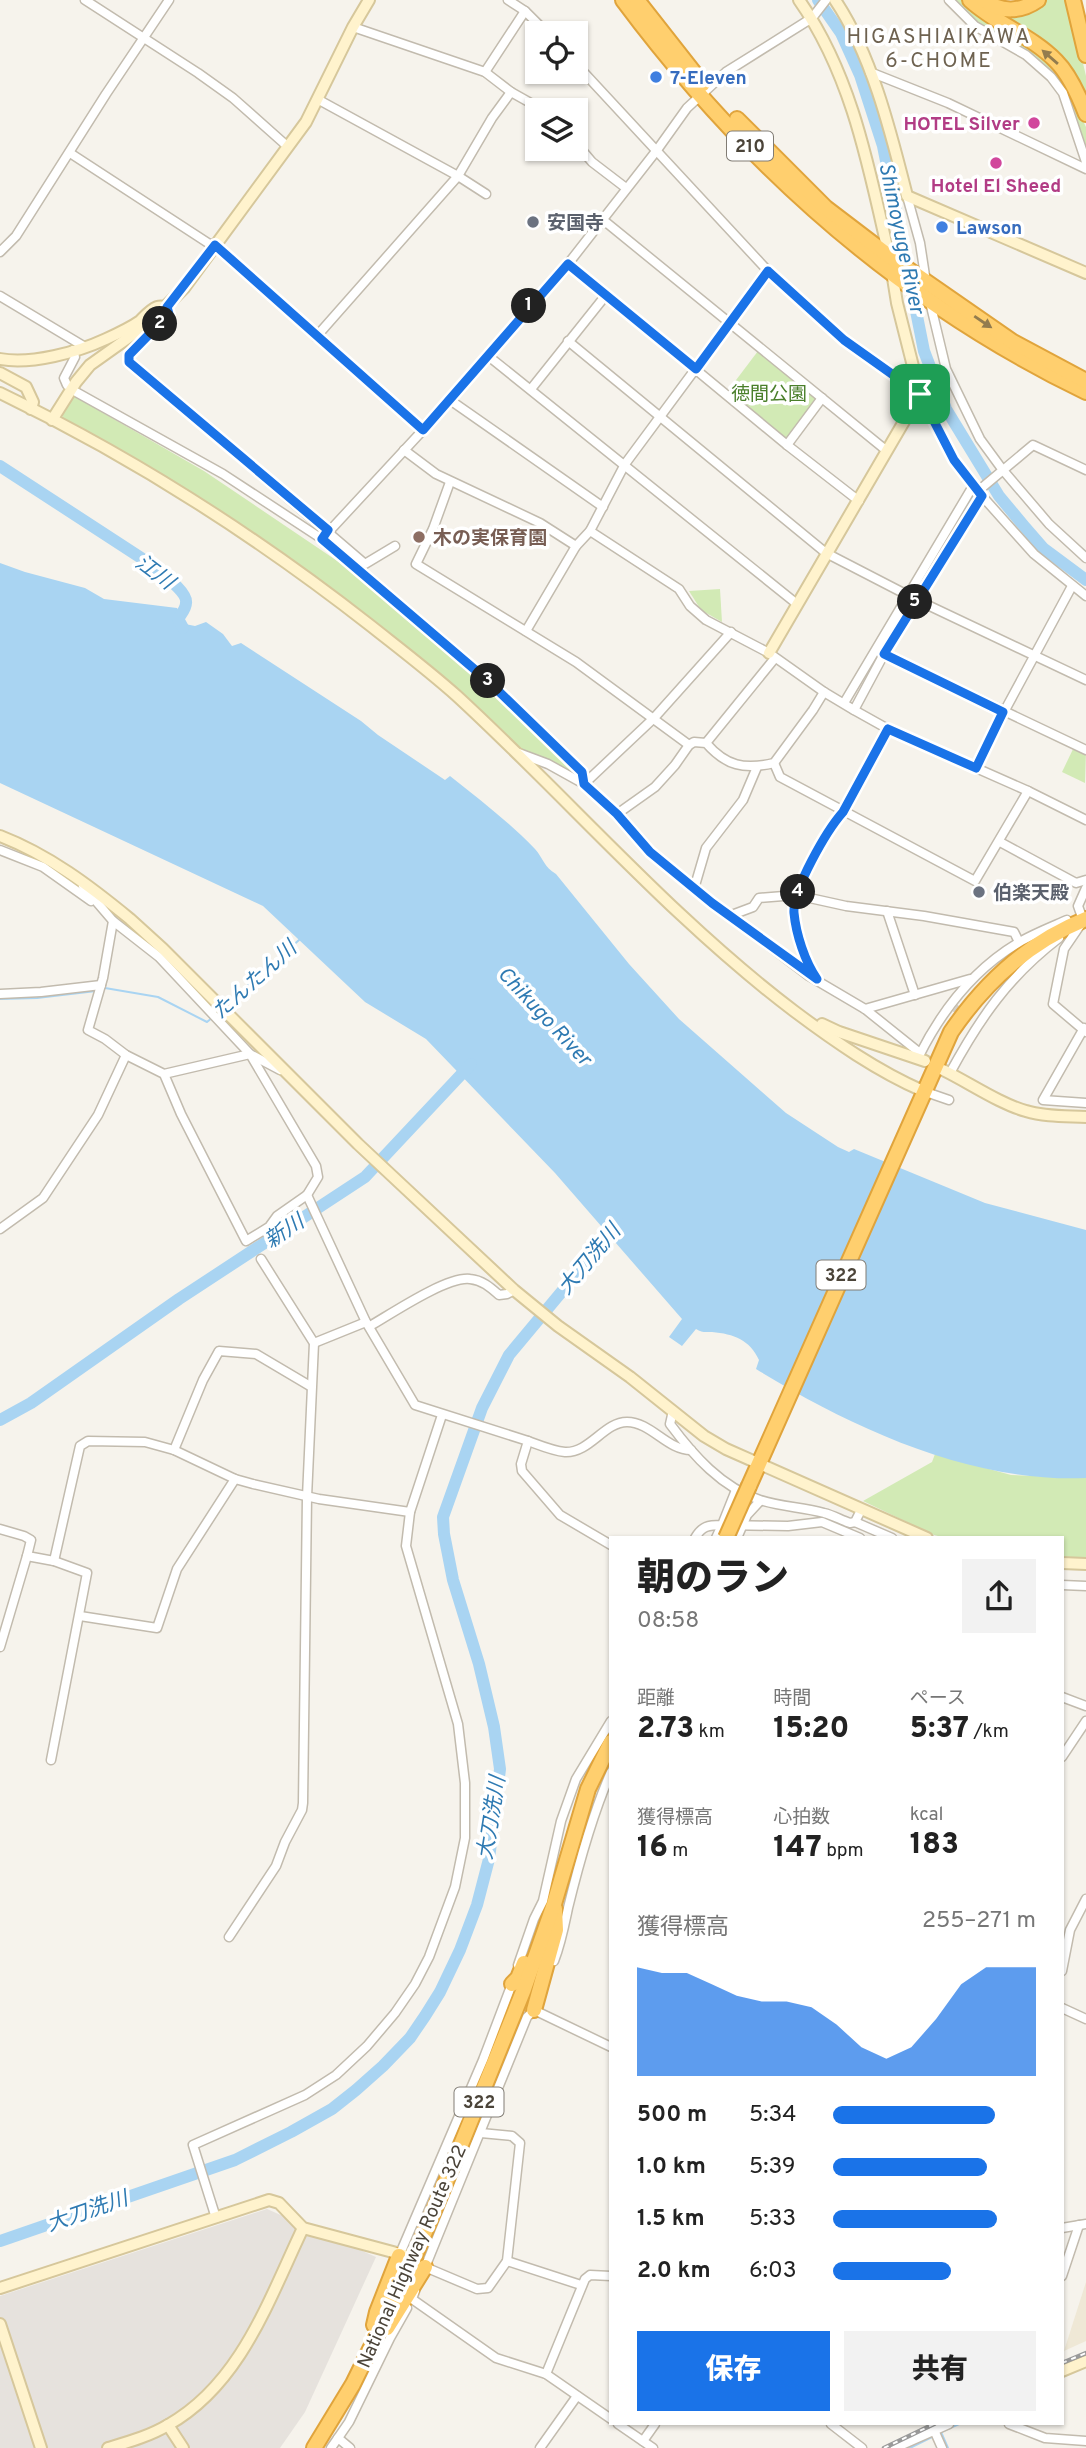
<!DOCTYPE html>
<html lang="ja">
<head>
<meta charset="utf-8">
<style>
  body { margin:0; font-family:Overpass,"Noto Sans JP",sans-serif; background:#f2f2f2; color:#222; height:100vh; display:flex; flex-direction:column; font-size:26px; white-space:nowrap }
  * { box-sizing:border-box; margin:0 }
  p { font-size:23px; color:#767676 }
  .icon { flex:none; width:38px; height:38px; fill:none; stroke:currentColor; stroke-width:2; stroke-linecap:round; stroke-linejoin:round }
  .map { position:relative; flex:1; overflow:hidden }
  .side { position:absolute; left:609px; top:1536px; width:455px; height:889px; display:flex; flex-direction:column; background:#fff; border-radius:0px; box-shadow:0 2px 5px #0004 }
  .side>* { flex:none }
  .fabs { position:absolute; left:525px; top:21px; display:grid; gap:14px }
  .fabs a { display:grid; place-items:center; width:63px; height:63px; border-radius:0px; background:#fff; box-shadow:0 2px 5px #0004; font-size:35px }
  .pin { position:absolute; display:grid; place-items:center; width:60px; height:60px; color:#fff; margin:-30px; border-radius:14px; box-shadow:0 4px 10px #0006 }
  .km { position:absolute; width:35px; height:35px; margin:-18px; border-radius:50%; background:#222; color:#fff; font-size:19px; line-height:35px; text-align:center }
  .round { display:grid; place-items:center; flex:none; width:74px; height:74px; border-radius:0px; background:#f2f2f2 }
  .summary { display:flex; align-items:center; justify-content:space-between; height:119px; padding:0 28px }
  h1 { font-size:38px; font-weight:800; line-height:52px }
  .stats { display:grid; grid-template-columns:repeat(3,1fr); gap:10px; height:119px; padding:7px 28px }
  .stats div { display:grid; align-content:center }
  .stats b { font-size:30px; font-weight:800 }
  .stats small { font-size:19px; font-weight:400 }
  .stats p { font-size:19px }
  .chart { height:196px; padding:14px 28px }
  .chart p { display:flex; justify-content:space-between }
  .chart svg { width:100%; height:126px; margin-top:7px; fill:#1a73e8; opacity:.7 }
  .action { display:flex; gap:14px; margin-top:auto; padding:14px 28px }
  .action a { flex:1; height:80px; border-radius:0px; background:#1a73e8; color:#fff; font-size:28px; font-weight:800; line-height:80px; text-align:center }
  .action a+a { background:#f2f2f2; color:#222 }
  ul { padding:0 28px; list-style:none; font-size:23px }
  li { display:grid; grid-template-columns:112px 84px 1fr; align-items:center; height:52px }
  li i { height:18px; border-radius:9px; background:#1a73e8 }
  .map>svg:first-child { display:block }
</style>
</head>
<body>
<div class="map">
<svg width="1086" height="2448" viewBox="0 0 1086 2448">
  <rect width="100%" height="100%" fill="#f6f3ec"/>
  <path fill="#e6e2dd" d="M267 2209 376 2257 305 2412 280 2448H0V2296Z"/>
  <path fill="#efe8d6" d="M1086 2282V2341L1064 2351Z"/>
  <g fill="#d2eab5">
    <path d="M954 0H963L1046 59 1063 80 1086 127V148L1074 110 1065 90 1053 74 977 23Z"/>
    <path d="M1045 0H1068L1086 76V102L1083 93 990 9 1036 8Z"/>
    <path d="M758 351 816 397V401L788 440 784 439 727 392Z"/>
    <path d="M72 395 204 471 364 579 482 678 578 773 580 779 536 755 517 750 372 621 62 422 63 414Z"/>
    <path d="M720 589 722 622 701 610 689 591Z"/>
    <path d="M1075 745 1086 750 1085 783 1062 772Z"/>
    <path d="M935 1454 1011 1475 1086 1478V1558H1062V1538H946L934 1535 863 1501 932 1462Z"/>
  </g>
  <path fill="#a9d4f2" d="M0 563 25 572 85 588 104 599 177 608 185 624 195 626 206 622 223 634 232 646 241 643 361 721 378 735 445 780 450 776C479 799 509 822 535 849 543 858 544 867 556 874L629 964 679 1019 786 1113 838 1147 849 1152 854 1149 985 1203 1086 1230V1478C971 1483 852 1428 756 1369L759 1360C750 1340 734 1334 712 1332 705 1332 702 1333 696 1329L682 1346 669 1337 682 1319 555 1173 426 1039 365 1002 263 906 0 783Z"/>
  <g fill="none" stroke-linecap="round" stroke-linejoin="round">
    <g stroke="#a9d4f2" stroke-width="2">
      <path d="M983 481 987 474"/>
      <path d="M914 595 976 492"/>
      <path d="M865 676 911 600"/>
      <path d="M105 988 158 997 207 1022 213 1017"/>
      <path d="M0 999 37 998 96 991"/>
      <path d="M225 1006 299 940"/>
      <path d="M1062 2377 1071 2373"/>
      <path d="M910 2448 934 2436"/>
      <path d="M948 2448 941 2432 959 2424"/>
    </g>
    <g stroke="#a9d4f2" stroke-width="12">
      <path d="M818 0 841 33 860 75 883 146 924 351 946 409 999 496 1024 526 1043 548 1086 580"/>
      <path d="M0 466 152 565C160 572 188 592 186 603 186 609 181 614 178 619L183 628"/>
      <path d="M0 1420 31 1403 179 1299 365 1177 471 1064"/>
      <path d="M0 2241 235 2160 291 2132 332 2109 356 2090 383 2066 410 2038 425 2016 440 1992 460 1950 477 1905 489 1859 500 1769 494 1727 479 1664 453 1580 444 1534 443 1517 482 1408 509 1355 619 1223"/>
    </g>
    <path stroke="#d4d0c8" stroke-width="8" stroke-dasharray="8 4" stroke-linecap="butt" d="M955 1008 971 1019"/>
    <defs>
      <g id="street">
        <path d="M85 0 198 73 233 98 287 146"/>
        <path d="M508 0 525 11 547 33"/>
        <path d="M826 0 812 18 726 72 687 108 657 150 568 264 787 445 859 501"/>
        <path d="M949 0 975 26 1026 55 1051 77 1063 93 1086 162"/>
        <path d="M353 27 485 72 511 92 543 110"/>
        <path d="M576 64 768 271 844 340 920 394 954 460 973 486"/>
        <path d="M485 72 525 11"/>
        <path d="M870 72 948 103 1086 169"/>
        <path d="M319 100 458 176 486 194"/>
        <path d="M576 143 592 162 626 188"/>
        <path d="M70 153 208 243 215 245 423 430"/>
        <path d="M907 196 920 243 926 282"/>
        <path d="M602 219 887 451"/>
        <path d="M0 252 16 236 106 94 169 0"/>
        <path d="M568 264 423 430 322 539 487 680 582 772 584 784"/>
        <path d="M0 296 85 347"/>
        <path d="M930 302 946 369 980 439 1002 469 1049 524 1086 558"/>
        <path d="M167 307 169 314 129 355V362L365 564 395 546"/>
        <path d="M316 337 458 176 492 118 511 92"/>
        <path d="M568 341 826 553 917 600 1086 680"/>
        <path d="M487 355 797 604"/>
        <path d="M67 385 64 378 75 357 73 350"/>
        <path d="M531 389 606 295"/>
        <path d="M76 392 223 474 322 539"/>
        <path d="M450 400 603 507"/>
        <path d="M787 445 822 398"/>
        <path d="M404 450 436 474 540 523 576 546"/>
        <path d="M450 482 433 529 416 564 576 662 689 745"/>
        <path d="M978 491 1033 445 1086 470"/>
        <path d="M590 531 679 589 690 606 706 620 769 653 824 692 854 710 888 729 1028 791 1086 820"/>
        <path d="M526 631 576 546 590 531 625 464 768 271"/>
        <path d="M884 654 1086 750"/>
        <path d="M844 703 973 486 1034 554 1086 596"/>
        <path d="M854 710 884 654 982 496"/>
        <path d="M706 743 775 658"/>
        <path d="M516 752 548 764 584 784 617 814 650 852 694 889"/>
        <path d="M774 763 780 777 975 881 1028 791"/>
        <path d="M757 767 743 800 706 848 694 889 809 976 865 1009 920 1053"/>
        <path d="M977 768 1004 712 1072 586"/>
        <path d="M584 784 654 718 731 632"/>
        <path d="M617 814 655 787 675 765 689 745 694 742 706 743C726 766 744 770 774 763L813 710 824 692"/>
        <path d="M1000 842 1076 883 1086 880"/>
        <path d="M0 850 43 867 91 901"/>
        <path d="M83 886 113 921 103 978 88 1030 105 1039 126 1055 164 1074 181 1114 246 1241 269 1227 277 1216 307 1195 318 1177 316 1166 250 1054 164 1074"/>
        <path d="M887 911 915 995"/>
        <path d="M729 916 753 907 759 898 796 895 846 906 924 916 1014 932 1019 942"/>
        <path d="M1083 920 1078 906 1086 888"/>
        <path d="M113 921 159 957 250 1054 280 1070"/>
        <path d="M1081 924 1064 949 1053 1004 1086 1032"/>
        <path d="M815 978C806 963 794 927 794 910 795 883 825 832 843 812L888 729"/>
        <path d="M0 994 41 992 101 985"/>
        <path d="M865 1009 970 979"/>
        <path d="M1084 1028 1043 1100 1086 1103"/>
        <path d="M919 1056C942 1010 973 970 1018 943 1033 934 1051 927 1067 920"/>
        <path d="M950 1073C980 1018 1008 977 1059 938"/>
        <path d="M923 1091 949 1100"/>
        <path d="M307 1195 366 1322 415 1405 528 1441 521 1464 522 1471 560 1515 611 1545"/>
        <path d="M0 1229 43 1198 98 1115 126 1055"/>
        <path d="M370 1326C391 1314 447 1276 470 1279 482 1280 490 1287 499 1295L507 1294 514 1290"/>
        <path d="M314 1343 366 1322"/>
        <path d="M673 1411 670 1424C693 1455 722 1488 760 1500 781 1507 803 1507 824 1513 833 1515 841 1520 850 1523L855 1522 861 1510"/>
        <path d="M528 1441C539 1445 553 1451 565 1452 590 1453 604 1422 627 1422 651 1422 667 1450 691 1450"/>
        <path d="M174 1450 203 1380 219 1351 256 1354 310 1386"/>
        <path d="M855 1522 892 1538"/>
        <path d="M0 1529 24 1536 31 1540 27 1556"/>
        <path d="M695 1538C702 1526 708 1525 722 1525L736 1490"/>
        <path d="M716 1538 722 1525 788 1526 822 1522 860 1538"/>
        <path d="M737 1538 747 1515 760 1501"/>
        <path d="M54 1561 80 1446 88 1441 145 1442 174 1450 235 1479 253 1484 319 1499 410 1512"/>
        <path d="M1062 1585 1086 1586"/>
        <path d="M80 1616 157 1628 177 1569 235 1479"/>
        <path d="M0 1647 27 1556 54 1561 87 1573 51 1760"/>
        <path d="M1062 1697 1086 1706"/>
        <path d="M1062 1757 1086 1721"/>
        <path d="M229 1937 276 1866 285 1842 302 1810 303 1803 307 1497 314 1343 261 1259"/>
        <path d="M554 1961C561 1943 564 1927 568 1908 579 1863 592 1815 611 1772"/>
        <path d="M518 1965 534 1919 543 1901 561 1821 576 1779 611 1721"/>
        <path d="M1062 1971 1070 1930 1086 1899"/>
        <path d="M1062 2008 1086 2019"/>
        <path d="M534 2010 611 2047"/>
        <path d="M216 2218 193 2145 305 2095 336 2075 367 2046 395 2013 415 1984 429 1957 455 1887 465 1838V1783L458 1724 406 1546 410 1512 442 1415"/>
        <path d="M1062 2228 1086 2224"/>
        <path d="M399 2256 483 2060 513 1981"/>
        <path d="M507 2261 581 2285"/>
        <path d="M425 2267 477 2289 488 2288 507 2261 520 2143 512 2136 481 2133"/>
        <path d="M424 2270 527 2017 535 2009"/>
        <path d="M1062 2276 1079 2225"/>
        <path d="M415 2291 412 2299 496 2358 546 2374 611 2419"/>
        <path d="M546 2374 585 2279 590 2275 611 2276"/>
        <path d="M618 2424 653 2448"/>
        <path d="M831 2424 862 2448"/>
        <path d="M1009 2424 1045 2438 1086 2441"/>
        <path d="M934 2430 942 2448"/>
        <path d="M338 2438 349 2422 390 2338 407 2308"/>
        <path d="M643 2441 655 2424"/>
        <path d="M331 2448 338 2438 350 2448"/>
        <path d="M540 2448 577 2396"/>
        <path d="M895 2448 949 2424"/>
      </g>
      <g id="secondary">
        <path d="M799 0C852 75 869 168 889 256"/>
        <path d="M835 0C872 55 891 133 907 196L1086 273"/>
        <path d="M0 359C31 365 78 352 106 339 117 334 130 328 140 321 145 316 150 310 157 307 161 306 163 307 167 307"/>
        <path d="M0 373 26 387 33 402 31 409"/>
        <path d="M0 393C131 456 256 536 371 626 400 649 429 671 457 696 570 800 671 918 794 1011 834 1041 877 1071 923 1091"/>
        <path d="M52 420 76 382 90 365 149 323 184 288 306 122 353 27 369 0"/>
        <path d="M769 653 920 394 897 303 892 272"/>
        <path d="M0 836C49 855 90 886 130 919L163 949 358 1144 514 1290 558 1326 630 1377 704 1436 726 1449 927 1538"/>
        <path d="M822 1024 839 1032 925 1061"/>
        <path d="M943 1070C968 1082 1000 1104 1026 1111 1045 1117 1066 1116 1086 1117"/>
        <path d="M1062 1563 1086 1564"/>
        <path d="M0 2288 269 2200 279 2203 303 2228 404 2255"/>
        <path d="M0 2324 41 2448"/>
        <path d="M1062 2371 1086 2361"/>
        <path d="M168 2425 183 2448"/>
        <path d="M108 2448C128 2442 150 2436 168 2425 241 2384 269 2299 303 2228"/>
      </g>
      <g id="highway">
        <path d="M623 0C746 165 900 302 1086 392"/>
        <path d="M637 0 703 84"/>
        <path d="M970 0C996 24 1032 36 1056 61 1069 74 1079 96 1086 114"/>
        <path d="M984 0C1001 13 1021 12 1038 0"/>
        <path d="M1073 0 1086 55"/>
        <path d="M737 119 826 208 889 256 1013 342 1086 381"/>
        <path d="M749 1486 951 1032C985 982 1029 942 1086 919"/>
        <path d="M512 1984 518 1978 524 1963"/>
        <path d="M534 2010 556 1930 555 1909"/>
        <path d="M374 2325 377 2312 399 2256"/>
        <path d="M387 2328 425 2267"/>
        <path d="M314 2448 353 2384 408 2272 441 2194 524 1989 554 1904 588 1789 611 1742"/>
      </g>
    </defs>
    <use href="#street" stroke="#c2bbae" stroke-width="11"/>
    <use href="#secondary" stroke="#d6c79b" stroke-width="14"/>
    <use href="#highway" stroke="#e0a43c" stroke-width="18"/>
    <use href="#street" stroke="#fff" stroke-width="8"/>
    <use href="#secondary" stroke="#fff3cd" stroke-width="10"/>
    <use href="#highway" stroke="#ffcf6e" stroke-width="14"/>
    <defs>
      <g id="rail">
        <path d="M1062 2363 1086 2353"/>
        <path d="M884 2448 934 2424"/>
      </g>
    </defs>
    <use href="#rail" stroke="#9a9a9a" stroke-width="4.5"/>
    <use href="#rail" stroke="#fff" stroke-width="2" stroke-dasharray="5" stroke-linecap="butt"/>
    <defs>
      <path id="highway-bridge" d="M726 1538 749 1486"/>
    </defs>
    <use href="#highway-bridge" stroke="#e0a43c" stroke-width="18" stroke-linecap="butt"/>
    <use href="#highway-bridge" stroke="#ffcf6e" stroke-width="14"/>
  </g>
  <defs><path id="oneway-solid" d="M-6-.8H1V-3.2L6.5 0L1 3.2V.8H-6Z" transform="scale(1.75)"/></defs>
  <g fill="#937c4e">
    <use href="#oneway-solid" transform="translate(1050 57) rotate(-139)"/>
    <use href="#oneway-solid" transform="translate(983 322) rotate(34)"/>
  </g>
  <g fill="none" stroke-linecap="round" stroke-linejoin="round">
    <defs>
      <path id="route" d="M215 245 423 430 568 264 696 369 768 271 844 340 920 394 954 460 982 496 884 654 1003 712 976 768 888 729 843 812C827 830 792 890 794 913 796 934 805 962 817 979L712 903 650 852 617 814 584 784 582 772 487 680 322 539 328 530 129 362V355L169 314 167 307Z"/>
    </defs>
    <use href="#route" stroke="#fff" stroke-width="14"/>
    <use href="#route" stroke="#1a73e8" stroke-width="9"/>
  </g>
  <g fill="#3f7fe0" stroke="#fff" stroke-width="2.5">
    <circle cx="656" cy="77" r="7"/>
    <circle cx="942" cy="227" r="7"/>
  </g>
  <g fill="#d1479c" stroke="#fff" stroke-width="2.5">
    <circle cx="1034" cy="123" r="7"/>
    <circle cx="996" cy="163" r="7"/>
  </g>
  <g fill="#6b7280" stroke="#fff" stroke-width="2.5">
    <circle cx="533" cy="222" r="7"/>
    <circle cx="979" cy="892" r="7"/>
  </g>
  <circle fill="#8d6e63" stroke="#fff" stroke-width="2.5" cx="419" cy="537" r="7"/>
  <g text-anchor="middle" stroke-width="7" stroke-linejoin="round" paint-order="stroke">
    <g fill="#fff" stroke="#817c74" stroke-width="2">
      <rect x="727" y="131.5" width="46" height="29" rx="5"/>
      <rect x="816.5" y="1260.5" width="49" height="29" rx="5"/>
      <rect x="454.5" y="2087.5" width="49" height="29" rx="5"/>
    </g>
    <g font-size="18" font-weight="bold" fill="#4b4439">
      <text x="750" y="152">210</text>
      <text x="841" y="1281">322</text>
      <text x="479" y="2108">322</text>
    </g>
    <g font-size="19" font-weight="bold" fill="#366cbe" stroke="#fff" text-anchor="start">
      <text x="670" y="84">7-Eleven</text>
      <text x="956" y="234">Lawson</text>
    </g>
    <g font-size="19" font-weight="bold" fill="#b23c85" stroke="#fff" text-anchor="end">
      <text x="1020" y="130">HOTEL Silver</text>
      <text x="996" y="192" text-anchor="middle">Hotel El Sheed</text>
    </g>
    <g font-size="19" font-weight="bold" fill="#5b616d" stroke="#fff" text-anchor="start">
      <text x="547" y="229">安国寺</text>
      <text x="993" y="899">伯楽天殿</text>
    </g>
    <g font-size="19" fill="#4a7f2a" stroke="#fff">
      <text x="769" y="400">徳間公園</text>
    </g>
    <g font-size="19" font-weight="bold" fill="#785e54" stroke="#fff" text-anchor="start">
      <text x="433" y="544">木の実保育園</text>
    </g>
    <g font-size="19" fill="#4b4439" stroke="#fff">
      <text transform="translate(411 2256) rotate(-66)" y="7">National Highway Route 322</text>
    </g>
    <g font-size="21" letter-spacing="2" fill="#6e6250" stroke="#fff">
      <text x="939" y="43">HIGASHIAIKAWA<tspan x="939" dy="24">6-CHOME</tspan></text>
    </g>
    <g font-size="21" font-style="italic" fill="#2e7ab2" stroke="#fff">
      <text transform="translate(902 238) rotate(78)" y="7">Shimoyuge River</text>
      <text transform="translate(155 572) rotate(37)" y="7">江川</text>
      <text transform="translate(254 980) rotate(-42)" y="7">たんたん川</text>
      <text transform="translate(545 1016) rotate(47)" y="7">Chikugo River</text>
      <text transform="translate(284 1231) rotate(-34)" y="7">新川</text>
      <text transform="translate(589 1259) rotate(-50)" y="7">大刀洗川</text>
      <text transform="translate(491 1818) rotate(-81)" y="7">大刀洗川</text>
      <text transform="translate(87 2211) rotate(-19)" y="7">大刀洗川</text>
    </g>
  </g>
</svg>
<div class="fabs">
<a><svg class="icon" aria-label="locate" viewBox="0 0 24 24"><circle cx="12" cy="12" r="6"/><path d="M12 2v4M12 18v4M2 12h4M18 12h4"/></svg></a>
<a><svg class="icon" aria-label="layers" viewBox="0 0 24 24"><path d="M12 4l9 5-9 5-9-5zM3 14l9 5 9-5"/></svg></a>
</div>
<div class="pin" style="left:920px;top:394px;background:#1e9e55"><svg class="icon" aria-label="arrive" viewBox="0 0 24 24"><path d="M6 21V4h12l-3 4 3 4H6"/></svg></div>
<b class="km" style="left:529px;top:306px">1</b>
<b class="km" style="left:160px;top:324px">2</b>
<b class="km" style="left:488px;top:681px">3</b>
<b class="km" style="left:798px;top:892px">4</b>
<b class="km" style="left:915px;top:602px">5</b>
<section class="side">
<div class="summary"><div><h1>朝のラン</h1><p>08:58</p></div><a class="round"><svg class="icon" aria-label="share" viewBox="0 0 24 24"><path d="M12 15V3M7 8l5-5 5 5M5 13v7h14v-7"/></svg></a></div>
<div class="stats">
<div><p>距離</p><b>2.73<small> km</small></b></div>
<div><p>時間</p><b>15:20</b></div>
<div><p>ペース</p><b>5:37<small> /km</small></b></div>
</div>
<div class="stats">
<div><p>獲得標高</p><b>16<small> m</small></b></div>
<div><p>心拍数</p><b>147<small> bpm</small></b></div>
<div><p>kcal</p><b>183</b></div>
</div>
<div class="chart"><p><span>獲得標高</span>255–271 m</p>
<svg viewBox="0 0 160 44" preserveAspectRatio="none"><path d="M0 44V6L10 8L20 8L30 12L40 16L50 18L60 18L70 20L80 26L90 34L100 38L110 34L120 24L130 12L140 6L150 6L160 6V44z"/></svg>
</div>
<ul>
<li><b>500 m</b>5:34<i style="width:80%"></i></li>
<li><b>1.0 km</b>5:39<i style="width:76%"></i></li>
<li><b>1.5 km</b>5:33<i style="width:81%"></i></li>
<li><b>2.0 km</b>6:03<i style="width:58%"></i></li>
</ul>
<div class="action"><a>保存</a><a>共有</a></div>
</section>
</div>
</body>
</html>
